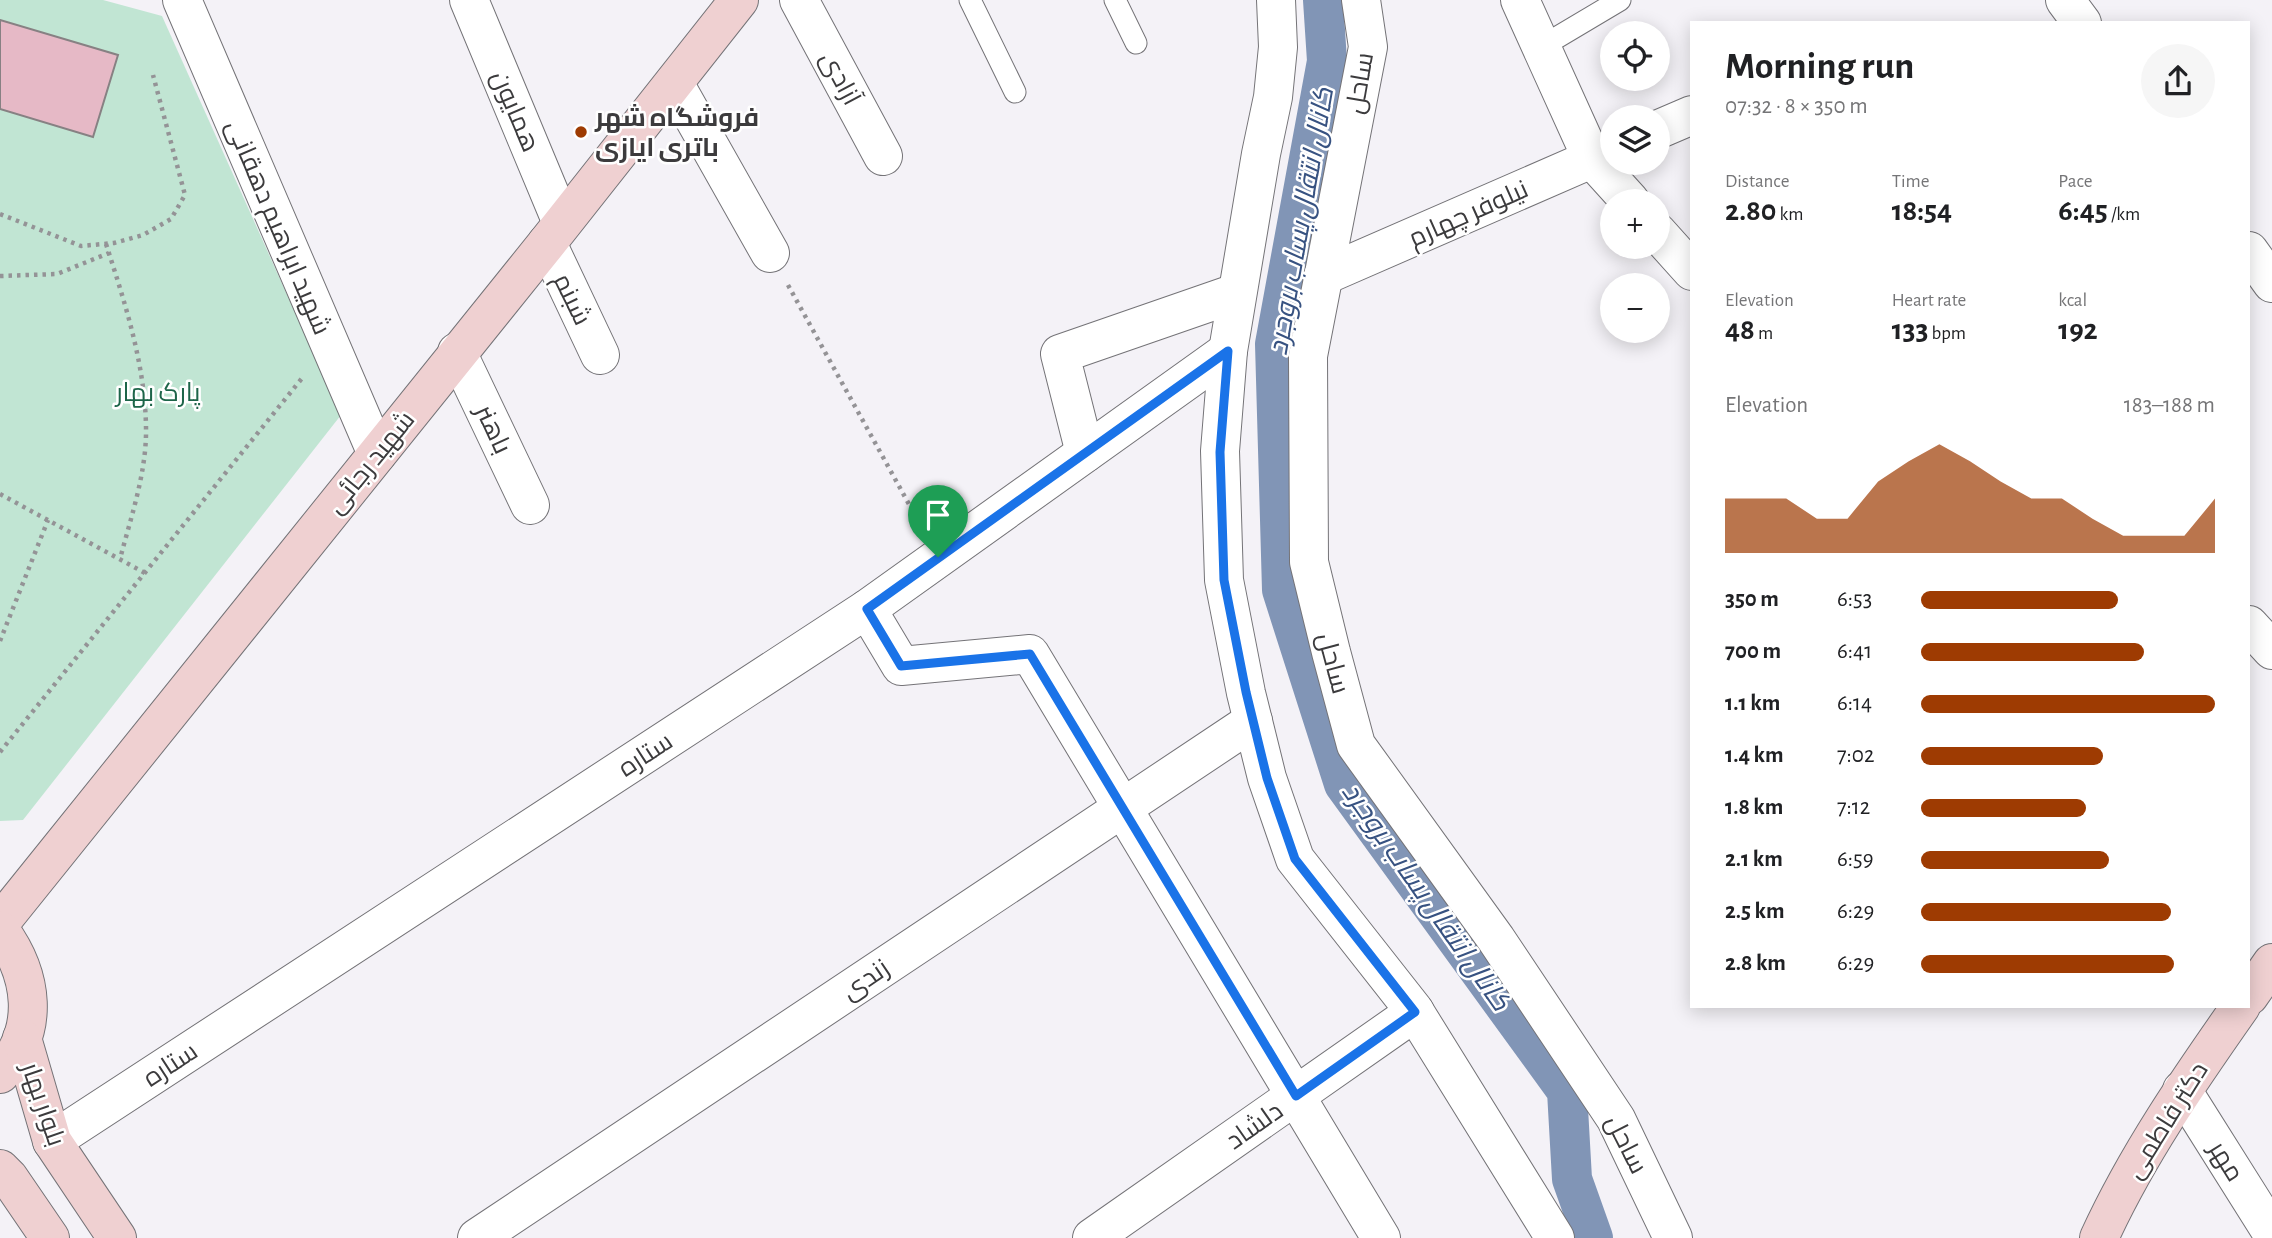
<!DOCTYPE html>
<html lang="en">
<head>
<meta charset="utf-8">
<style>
  body { margin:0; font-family:"Alegreya Sans",Cairo,sans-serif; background:#f6f6f6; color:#202124; height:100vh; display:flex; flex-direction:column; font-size:26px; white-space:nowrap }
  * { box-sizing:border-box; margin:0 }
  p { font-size:23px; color:#757577 }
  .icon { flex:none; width:38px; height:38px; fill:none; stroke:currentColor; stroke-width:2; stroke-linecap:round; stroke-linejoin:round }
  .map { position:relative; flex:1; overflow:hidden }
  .side { position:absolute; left:1690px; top:21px; width:560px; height:987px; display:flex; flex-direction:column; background:#fff; border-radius:0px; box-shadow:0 4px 18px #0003 }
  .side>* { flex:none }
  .controls { position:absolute; left:1600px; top:21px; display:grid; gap:14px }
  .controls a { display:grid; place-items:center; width:70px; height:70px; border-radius:50%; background:#fff; box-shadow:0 4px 18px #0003; font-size:35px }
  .pin { position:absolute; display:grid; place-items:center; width:60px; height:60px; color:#fff; margin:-72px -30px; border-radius:50% 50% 50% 0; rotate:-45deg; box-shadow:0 0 7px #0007 }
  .pin .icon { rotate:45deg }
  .round { display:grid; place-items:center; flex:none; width:74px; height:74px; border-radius:37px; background:#f6f6f6 }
  .overview { display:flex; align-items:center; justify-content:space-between; height:119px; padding:0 35px }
  h1 { font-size:38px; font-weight:600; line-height:52px }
  .stats { display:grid; grid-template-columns:repeat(3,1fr); gap:10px; height:119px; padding:7px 35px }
  .stats div { display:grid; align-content:center }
  .stats b { font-size:30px; font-weight:600 }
  .stats small { font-size:19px; font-weight:400 }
  .stats p { font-size:19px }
  .chart { height:196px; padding:14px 35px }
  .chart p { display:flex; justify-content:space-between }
  .chart svg { width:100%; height:126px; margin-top:7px; fill:#9e3b02; opacity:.7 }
  ul { padding:0 35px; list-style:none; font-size:23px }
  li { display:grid; grid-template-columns:112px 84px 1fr; align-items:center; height:52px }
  li i { height:18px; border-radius:9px; background:#9e3b02 }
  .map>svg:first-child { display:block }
</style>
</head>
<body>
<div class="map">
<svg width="2272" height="1238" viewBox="0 0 2272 1238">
  <rect width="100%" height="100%" fill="#f4f2f7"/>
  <path fill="#c1e5d3" d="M0 0H103L162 16 341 415 23 820 0 821Z"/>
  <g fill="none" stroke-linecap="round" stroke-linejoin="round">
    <path stroke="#8195b6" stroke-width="40" d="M1323 0 1327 61 1275 344 1282 590 1344 784 1567 1091 1572 1179 1593 1238"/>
  </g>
  <path fill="#e6b9c6" stroke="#878183" stroke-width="2" d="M0 20 118 55 93 137 0 109Z"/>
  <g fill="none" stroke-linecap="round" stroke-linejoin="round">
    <defs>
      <g id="lane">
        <path d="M970 0 1015 92"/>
        <path d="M1115 0 1136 43"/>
        <path d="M1541 47 1620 0"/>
      </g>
      <g id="street">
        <path d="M182 0 377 454"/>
        <path d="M469 0 562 223"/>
        <path d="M799 0 883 156"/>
        <path d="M1276 0 1278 47 1273 97 1261 154 1228 351 1220 451 1224 580 1246 693 1267 778 1295 859 1413 1009 1555 1238"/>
        <path d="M1361 0 1368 47 1308 356 1309 562 1331 652 1356 745 1496 939 1616 1119 1673 1238"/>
        <path d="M1520 0 1592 159 1630 201"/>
        <path d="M2065 0 2082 23"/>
        <path d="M674 83 770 253"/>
        <path d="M1657 130 1692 115"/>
        <path d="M1657 232 1692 271"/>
        <path d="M547 243 600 355"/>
        <path d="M2249 251 2272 283"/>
        <path d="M1323 276 1612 150"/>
        <path d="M457 352 530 505"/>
        <path d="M1085 453 1060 354 1236 293"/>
        <path d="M867 609 901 666 1030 654 1381 1238"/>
        <path d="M2249 625 2272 650"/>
        <path d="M2182 1090 2272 1233"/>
        <path d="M52 1141 867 609 1228 351"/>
        <path d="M477 1238 1253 721"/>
        <path d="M1092 1238 1415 1012"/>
      </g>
      <g id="secondary">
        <path d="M0 923 547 243 739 0"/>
        <path d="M0 930C33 975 41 1030 0 1074"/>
        <path d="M2249 996 2272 963"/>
        <path d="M22 1038 52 1141 117 1238"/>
        <path d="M0 1169 9 1178 50 1238"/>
        <path d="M2099 1238C2137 1155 2189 1080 2241 1006"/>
      </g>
    </defs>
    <use href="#lane" stroke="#747377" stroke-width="23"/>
    <use href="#street" stroke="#747377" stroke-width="40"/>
    <use href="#secondary" stroke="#747377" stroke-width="40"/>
    <g stroke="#949396" stroke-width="4.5" stroke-dasharray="3.5 5" stroke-linecap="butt">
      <path d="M0 214 81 246 114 243 143 235 171 219 185 195 153 75"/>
      <path d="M106 244C125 303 145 364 146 427 147 471 131 517 120 559"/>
      <path d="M0 276 57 274 109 253"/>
      <path d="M788 285 921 526"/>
      <path d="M0 494 145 573"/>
      <path d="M0 641 48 520"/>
      <path d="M0 752 303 377"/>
    </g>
    <use href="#lane" stroke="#fff" stroke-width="21"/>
    <use href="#street" stroke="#fff" stroke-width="38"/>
    <use href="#secondary" stroke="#efd0d1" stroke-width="38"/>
  </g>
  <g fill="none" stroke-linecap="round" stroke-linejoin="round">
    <defs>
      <path id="route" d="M1228 351 1220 452 1224 580 1246 692 1267 778 1295 859 1415 1012 1296 1096 1030 654 901 666 867 609Z"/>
    </defs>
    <use href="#route" stroke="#fff" stroke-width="14"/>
    <use href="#route" stroke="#1a73e8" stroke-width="9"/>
  </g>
  <circle fill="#9e3b02" stroke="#fff" stroke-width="2.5" cx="581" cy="132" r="7"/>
  <g text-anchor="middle" stroke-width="5" stroke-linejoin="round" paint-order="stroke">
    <g font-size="26" fill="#3c3b3d" stroke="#fff">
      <text transform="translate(841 78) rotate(62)" y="9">آزادی</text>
      <text transform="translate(1359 83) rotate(-80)" y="9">ساحل</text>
      <text transform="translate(516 111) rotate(67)" y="9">همایون</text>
      <text transform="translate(1468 213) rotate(-24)" y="9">نیلوفر چهارم</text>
      <text transform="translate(279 227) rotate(67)" y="9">شهید ابراهیم دهقانی</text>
      <text transform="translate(573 299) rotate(64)" y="9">شبنم</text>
      <text transform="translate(494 429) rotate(65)" y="9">باهنر</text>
      <text transform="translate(370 462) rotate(-51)" y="9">شهید رجائی</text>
      <text transform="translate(1334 663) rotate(75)" y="9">ساحل</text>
      <text transform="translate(645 754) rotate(-33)" y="9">ستاره</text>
      <text transform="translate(865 979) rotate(-34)" y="9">زندی</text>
      <text transform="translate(170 1064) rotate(-33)" y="9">ستاره</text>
      <text transform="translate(44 1104) rotate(71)" y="9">بلوار بهار</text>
      <text transform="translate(2166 1120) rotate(-58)" y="9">دکتر فاطمی</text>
      <text transform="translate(1254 1125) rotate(-35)" y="9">دلشاد</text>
      <text transform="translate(1627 1144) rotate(63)" y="9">ساحل</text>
      <text transform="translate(2227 1161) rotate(58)" y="9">مهر</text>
    </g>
    <g font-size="26" font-weight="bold" fill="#3c3b3d" stroke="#fff" text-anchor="start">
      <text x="595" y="126">فروشگاه شهر<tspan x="595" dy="30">باتری ایازی</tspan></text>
    </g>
    <g font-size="26" fill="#1d6549" stroke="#fff">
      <text x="158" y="401">پارک بهار</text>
    </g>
    <g font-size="28" font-style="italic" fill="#375281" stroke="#fff">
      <text transform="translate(1300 221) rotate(-80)" y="10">کانال انتقال پساب بروجرد</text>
      <text transform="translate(1427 896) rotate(55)" y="10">کانال انتقال پساب بروجرد</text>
    </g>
  </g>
</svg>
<div class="controls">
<a><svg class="icon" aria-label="locate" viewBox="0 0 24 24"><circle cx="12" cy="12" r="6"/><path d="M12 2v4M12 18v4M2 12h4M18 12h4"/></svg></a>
<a><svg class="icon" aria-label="layers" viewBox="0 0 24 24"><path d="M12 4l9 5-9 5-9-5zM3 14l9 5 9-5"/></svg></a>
<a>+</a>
<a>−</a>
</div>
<div class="pin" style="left:938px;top:557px;background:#1e9e55"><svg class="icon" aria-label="arrive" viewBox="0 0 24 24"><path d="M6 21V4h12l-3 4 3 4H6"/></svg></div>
<section class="side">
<div class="overview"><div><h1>Morning run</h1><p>07:32 · 8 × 350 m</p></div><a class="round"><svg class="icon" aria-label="share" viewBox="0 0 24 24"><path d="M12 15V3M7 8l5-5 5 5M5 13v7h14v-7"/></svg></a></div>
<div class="stats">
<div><p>Distance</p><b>2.80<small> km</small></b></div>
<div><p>Time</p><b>18:54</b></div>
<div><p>Pace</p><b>6:45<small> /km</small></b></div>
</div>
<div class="stats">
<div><p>Elevation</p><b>48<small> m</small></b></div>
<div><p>Heart rate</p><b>133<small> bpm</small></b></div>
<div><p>kcal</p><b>192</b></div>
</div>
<div class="chart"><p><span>Elevation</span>183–188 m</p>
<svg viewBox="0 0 160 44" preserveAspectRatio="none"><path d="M0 44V25L10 25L20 25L30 32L40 32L50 19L60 12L70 6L80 12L90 19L100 25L110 25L120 32L130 38L140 38L150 38L160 25V44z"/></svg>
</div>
<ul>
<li><b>350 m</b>6:53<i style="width:67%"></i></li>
<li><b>700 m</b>6:41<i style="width:76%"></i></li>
<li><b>1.1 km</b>6:14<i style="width:100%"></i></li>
<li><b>1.4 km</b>7:02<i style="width:62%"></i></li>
<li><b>1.8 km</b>7:12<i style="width:56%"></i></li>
<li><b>2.1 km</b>6:59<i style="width:64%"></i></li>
<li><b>2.5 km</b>6:29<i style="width:85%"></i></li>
<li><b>2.8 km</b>6:29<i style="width:86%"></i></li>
</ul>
</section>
</div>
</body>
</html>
